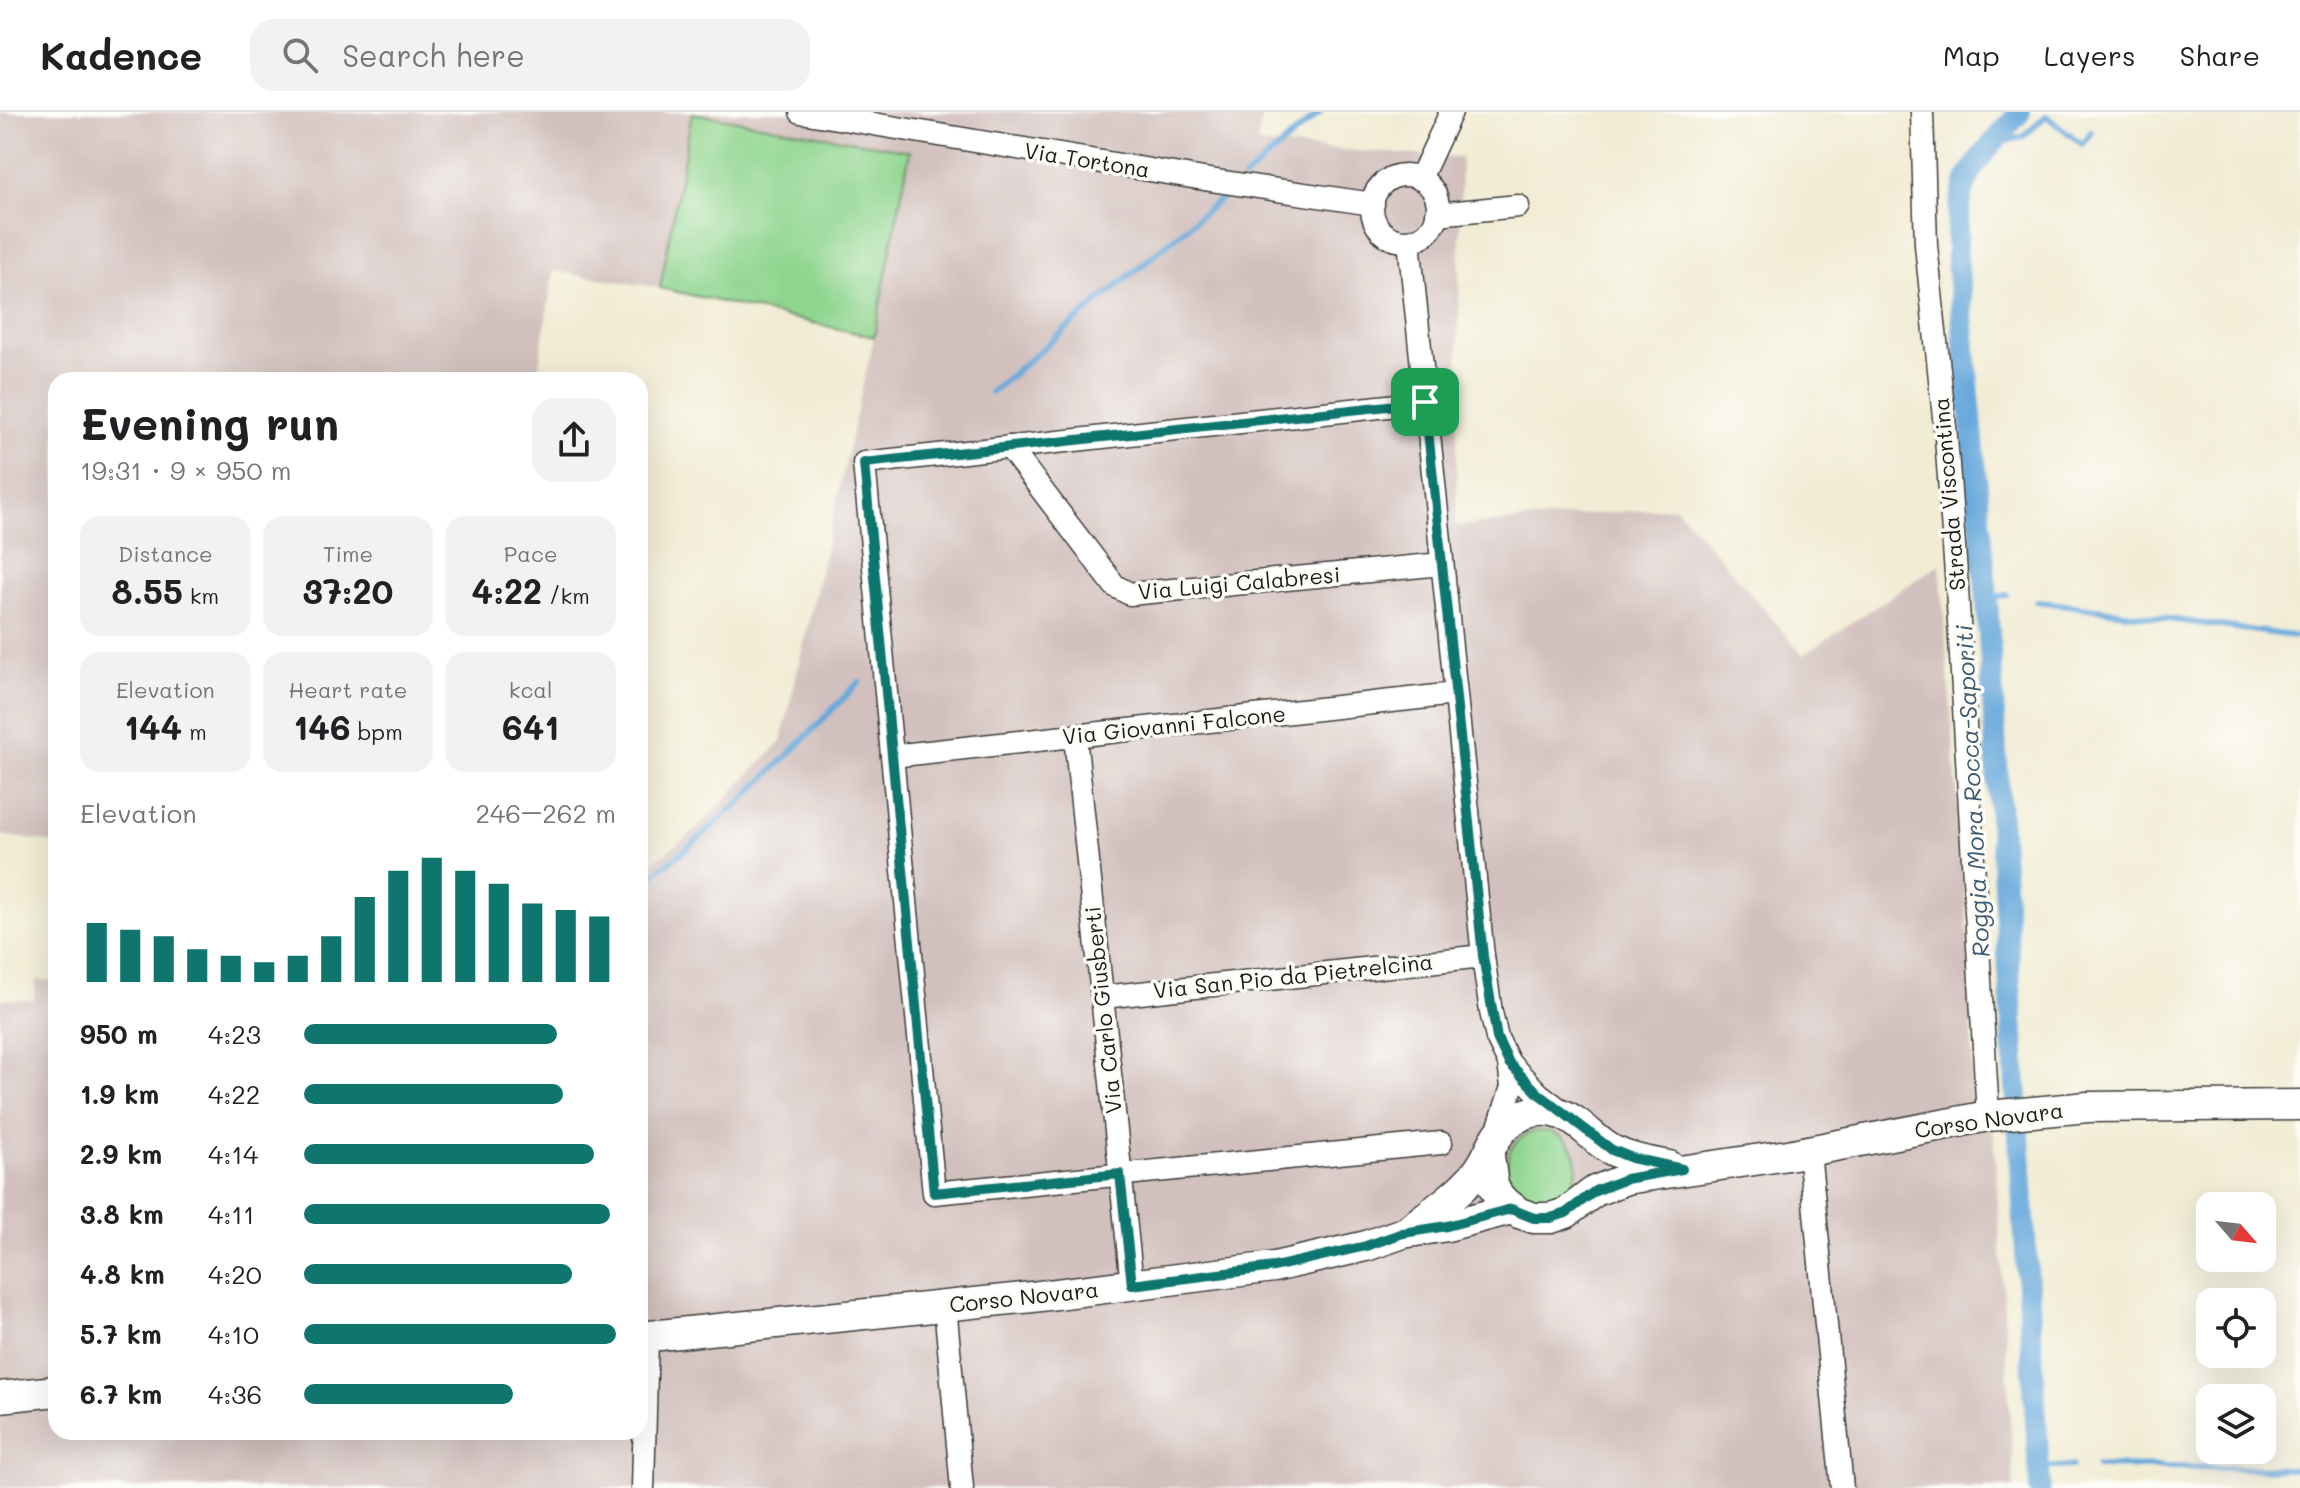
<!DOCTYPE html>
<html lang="en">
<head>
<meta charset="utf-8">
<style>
  body { margin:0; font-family:Mali,sans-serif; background:#f2f2f2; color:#202124; height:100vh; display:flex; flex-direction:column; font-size:30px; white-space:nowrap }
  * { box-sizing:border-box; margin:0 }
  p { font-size:26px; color:#757577 }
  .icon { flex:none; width:44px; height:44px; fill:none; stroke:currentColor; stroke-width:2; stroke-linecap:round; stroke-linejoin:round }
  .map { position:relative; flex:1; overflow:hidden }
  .panel { position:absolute; left:48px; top:260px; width:600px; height:1068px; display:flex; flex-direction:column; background:#fff; border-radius:24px; box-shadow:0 8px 32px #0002 }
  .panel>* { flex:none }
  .needle { width:52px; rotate:118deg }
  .fabs { position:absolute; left:2196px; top:1080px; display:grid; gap:16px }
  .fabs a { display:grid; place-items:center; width:80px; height:80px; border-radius:16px; background:#fff; box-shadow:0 8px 32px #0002; font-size:40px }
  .pin { position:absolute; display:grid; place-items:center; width:68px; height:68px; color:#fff; margin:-34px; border-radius:16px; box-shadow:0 4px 12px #0006 }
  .round { display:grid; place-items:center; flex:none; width:84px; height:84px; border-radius:24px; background:#f2f2f2 }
  .summary { display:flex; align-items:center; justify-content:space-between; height:136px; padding:0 32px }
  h1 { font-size:44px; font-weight:800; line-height:60px }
  .metrics { display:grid; grid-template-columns:repeat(3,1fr); gap:12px; height:136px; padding:8px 32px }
  .metrics div { display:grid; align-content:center; border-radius:20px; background:#f2f2f2; text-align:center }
  .metrics b { font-size:34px; font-weight:800 }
  .metrics small { font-size:22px; font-weight:400 }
  .metrics p { font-size:22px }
  .chart { height:224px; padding:16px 32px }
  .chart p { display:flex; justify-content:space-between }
  .chart svg { width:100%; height:144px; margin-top:8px; stroke:#0f766e; stroke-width:6 }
  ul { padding:0 32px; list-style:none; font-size:26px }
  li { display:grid; grid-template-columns:128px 96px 1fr; align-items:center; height:60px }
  li i { height:20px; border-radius:10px; background:#0f766e }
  header { display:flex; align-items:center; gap:48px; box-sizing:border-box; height:112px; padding:0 40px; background:#fff; border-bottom:2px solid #e0e0e0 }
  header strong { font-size:38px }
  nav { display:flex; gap:44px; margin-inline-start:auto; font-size:28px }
  .search { width:560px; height:72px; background:#f2f2f2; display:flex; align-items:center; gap:20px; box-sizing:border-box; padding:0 28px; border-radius:24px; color:#757577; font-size:30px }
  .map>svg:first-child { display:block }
</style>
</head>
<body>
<header>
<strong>Kadence</strong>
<div class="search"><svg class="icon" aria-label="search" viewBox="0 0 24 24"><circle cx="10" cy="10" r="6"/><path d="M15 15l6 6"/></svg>Search here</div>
<nav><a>Map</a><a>Layers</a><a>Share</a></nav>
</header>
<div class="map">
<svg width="2300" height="1376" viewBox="0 0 2300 1376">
  <rect width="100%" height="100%" fill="#fdfcf7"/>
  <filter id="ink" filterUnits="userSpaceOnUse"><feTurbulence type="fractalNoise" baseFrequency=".0125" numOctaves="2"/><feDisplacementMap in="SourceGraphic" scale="16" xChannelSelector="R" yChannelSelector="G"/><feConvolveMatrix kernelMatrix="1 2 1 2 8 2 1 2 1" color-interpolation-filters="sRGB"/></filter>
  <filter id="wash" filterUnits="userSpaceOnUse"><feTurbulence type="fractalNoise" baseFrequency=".006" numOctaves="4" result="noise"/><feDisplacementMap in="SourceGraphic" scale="32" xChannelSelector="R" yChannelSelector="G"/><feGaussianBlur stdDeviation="1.8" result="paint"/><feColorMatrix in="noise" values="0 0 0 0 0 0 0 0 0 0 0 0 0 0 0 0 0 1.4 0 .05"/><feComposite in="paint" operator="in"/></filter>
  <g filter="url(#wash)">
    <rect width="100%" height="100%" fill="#f1ecd4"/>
    <path fill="#d1c0bd" d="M0 0H1263L1257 32 1461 46 1456 414 1676 395 1803 543 1940 452 1972 878V966L1994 1023 2014 1376H0V887L34 888 36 868 56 869V1320H640V760L692 721 781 630 874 225 909 40 692 1 660 176 553 159 537 268H56V731L0 723Z"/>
    <g fill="#8fd58f" stroke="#567856" stroke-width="2">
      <path d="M692 1 910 39 874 225 660 176Z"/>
      <circle cx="1542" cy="1054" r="35"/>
    </g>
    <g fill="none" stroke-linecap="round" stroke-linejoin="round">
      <g stroke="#67a9db" stroke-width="6">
        <path d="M1992 32 2023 25 2046 4 2082 32 2091 20"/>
        <path d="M1244 66 1320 0"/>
        <path d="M991 280 1230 79"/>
        <path d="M1987 488 2006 483"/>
        <path d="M2037 489 2300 525"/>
        <path d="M640 772C722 714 790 642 859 570"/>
        <path d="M2097 1354 2300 1357"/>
        <path d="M2039 1356 2072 1354"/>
      </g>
      <path stroke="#67a9db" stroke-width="22" d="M2020 0C1968 59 1956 66 1957 147L1987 488 2040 1376"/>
    </g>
  </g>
  <g filter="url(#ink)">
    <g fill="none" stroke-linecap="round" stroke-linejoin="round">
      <defs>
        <g id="minor">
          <path d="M801 0 1210 68 1373 92"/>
          <path d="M1922 0 1926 133 1946 325 1957 476 1988 1004"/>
          <circle cx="1405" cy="96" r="33"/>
          <path d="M1420 67 1451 0"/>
          <path d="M1437 102 1518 94"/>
          <path d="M1409 129 1483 844 1491 900 1497 926 1509 951 1512 975 1497 1021"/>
          <path d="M1425 290 864 351 934 1081 1441 1031"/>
          <path d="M1009 335 1115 474 1130 482 1442 452"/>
          <path d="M1075 624 1132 1173"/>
          <path d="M892 644 1455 582"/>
          <path d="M1103 885 1483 844"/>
          <path d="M1509 951 1539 982 1564 1001"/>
          <path d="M1809 1039 1842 1376"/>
          <path d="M945 1194 962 1376"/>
          <path d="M643 1376 647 1224"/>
        </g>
        <g id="secondary">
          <path d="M1489 1044 1493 1074 1500 1086 1519 1101 1534 1106H1551L1566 1101 1595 1079 1626 1067 1788 1043 1988 1004 2088 995 2300 993"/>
          <path d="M1411 1116C1434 1099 1457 1083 1476 1061 1486 1050 1489 1037 1497 1025 1510 1004 1537 993 1561 1002 1580 1009 1593 1027 1610 1037 1628 1047 1649 1050 1669 1054"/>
          <path d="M640 1225 1032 1185 1274 1155 1366 1134 1403 1121 1447 1114 1511 1097"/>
          <path d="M0 1285 56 1279"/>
        </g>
      </defs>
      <use href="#minor" stroke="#3c3b38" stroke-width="25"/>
      <use href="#secondary" stroke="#3c3b38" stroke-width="33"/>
      <use href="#minor" stroke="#fff" stroke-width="22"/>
      <use href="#secondary" stroke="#fff" stroke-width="30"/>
    </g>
  </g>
  <g fill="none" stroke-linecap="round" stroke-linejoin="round" filter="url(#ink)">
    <defs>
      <path id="route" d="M1425 290 1483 844 1497 926 1509 951 1539 982 1612 1038 1632 1046 1682 1057 1626 1067 1595 1079 1566 1101 1551 1106H1534L1511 1097 1447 1114 1403 1121 1366 1134 1274 1155 1132 1173 1120 1062 934 1081 864 351Z"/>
    </defs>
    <use href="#route" stroke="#fff" stroke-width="16"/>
    <use href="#route" stroke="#0f766e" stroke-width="10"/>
  </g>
  <g text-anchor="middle" stroke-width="7" stroke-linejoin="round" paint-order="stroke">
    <g font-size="22" fill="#1c1c1c" stroke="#fdfcf7">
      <text transform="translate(1087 48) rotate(9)" y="8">Via Tortona</text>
      <text transform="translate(1949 382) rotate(-95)" y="8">Strada Viscontina</text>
      <text transform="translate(1239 471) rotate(-5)" y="8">Via Luigi Calabresi</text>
      <text transform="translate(1174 613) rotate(-6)" y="8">Via Giovanni Falcone</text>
      <text transform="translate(1293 864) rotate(-6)" y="8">Via San Pio da Pietrelcina</text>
      <text transform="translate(1103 898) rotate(-96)" y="8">Via Carlo Giusberti</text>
      <text transform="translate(1989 1008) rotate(-8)" y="8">Corso Novara</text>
      <text transform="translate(1024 1185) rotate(-6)" y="8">Corso Novara</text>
    </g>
    <g font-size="24" font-style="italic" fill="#3e5b72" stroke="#fdfcf7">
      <text transform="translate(1973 679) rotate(-93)" y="8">Roggia Mora Rocca-Saporiti</text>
    </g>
  </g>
</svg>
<div class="fabs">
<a><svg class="needle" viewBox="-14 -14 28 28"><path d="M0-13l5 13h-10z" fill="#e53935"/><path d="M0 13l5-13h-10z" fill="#757577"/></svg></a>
<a><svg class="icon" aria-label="locate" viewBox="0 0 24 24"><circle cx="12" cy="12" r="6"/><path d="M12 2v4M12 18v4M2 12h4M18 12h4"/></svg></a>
<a><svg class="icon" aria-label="layers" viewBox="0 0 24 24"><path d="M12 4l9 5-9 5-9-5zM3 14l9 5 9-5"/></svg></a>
</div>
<div class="pin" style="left:1425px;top:290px;background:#1e9e55"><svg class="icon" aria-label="arrive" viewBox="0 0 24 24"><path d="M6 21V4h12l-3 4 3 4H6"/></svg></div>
<section class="panel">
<div class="summary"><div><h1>Evening run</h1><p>19:31 · 9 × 950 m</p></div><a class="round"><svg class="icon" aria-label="share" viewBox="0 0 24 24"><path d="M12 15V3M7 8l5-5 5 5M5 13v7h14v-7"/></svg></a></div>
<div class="metrics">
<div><p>Distance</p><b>8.55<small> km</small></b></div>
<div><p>Time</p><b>37:20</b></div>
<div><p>Pace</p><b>4:22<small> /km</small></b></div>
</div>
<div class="metrics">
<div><p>Elevation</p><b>144<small> m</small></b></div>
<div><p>Heart rate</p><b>146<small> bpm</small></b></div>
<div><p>kcal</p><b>641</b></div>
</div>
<div class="chart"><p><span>Elevation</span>246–262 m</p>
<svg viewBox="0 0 160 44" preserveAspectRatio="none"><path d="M5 44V26M15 44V28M25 44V30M35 44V34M45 44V36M55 44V38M65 44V36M75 44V30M85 44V18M95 44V10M105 44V6M115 44V10M125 44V14M135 44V20M145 44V22M155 44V24"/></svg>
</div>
<ul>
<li><b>950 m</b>4:23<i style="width:81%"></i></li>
<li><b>1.9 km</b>4:22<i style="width:83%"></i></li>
<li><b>2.9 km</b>4:14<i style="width:93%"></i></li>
<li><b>3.8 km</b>4:11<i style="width:98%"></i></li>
<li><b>4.8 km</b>4:20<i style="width:86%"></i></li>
<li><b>5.7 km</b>4:10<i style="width:100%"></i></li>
<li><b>6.7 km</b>4:36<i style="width:67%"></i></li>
</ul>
</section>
</div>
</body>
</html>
